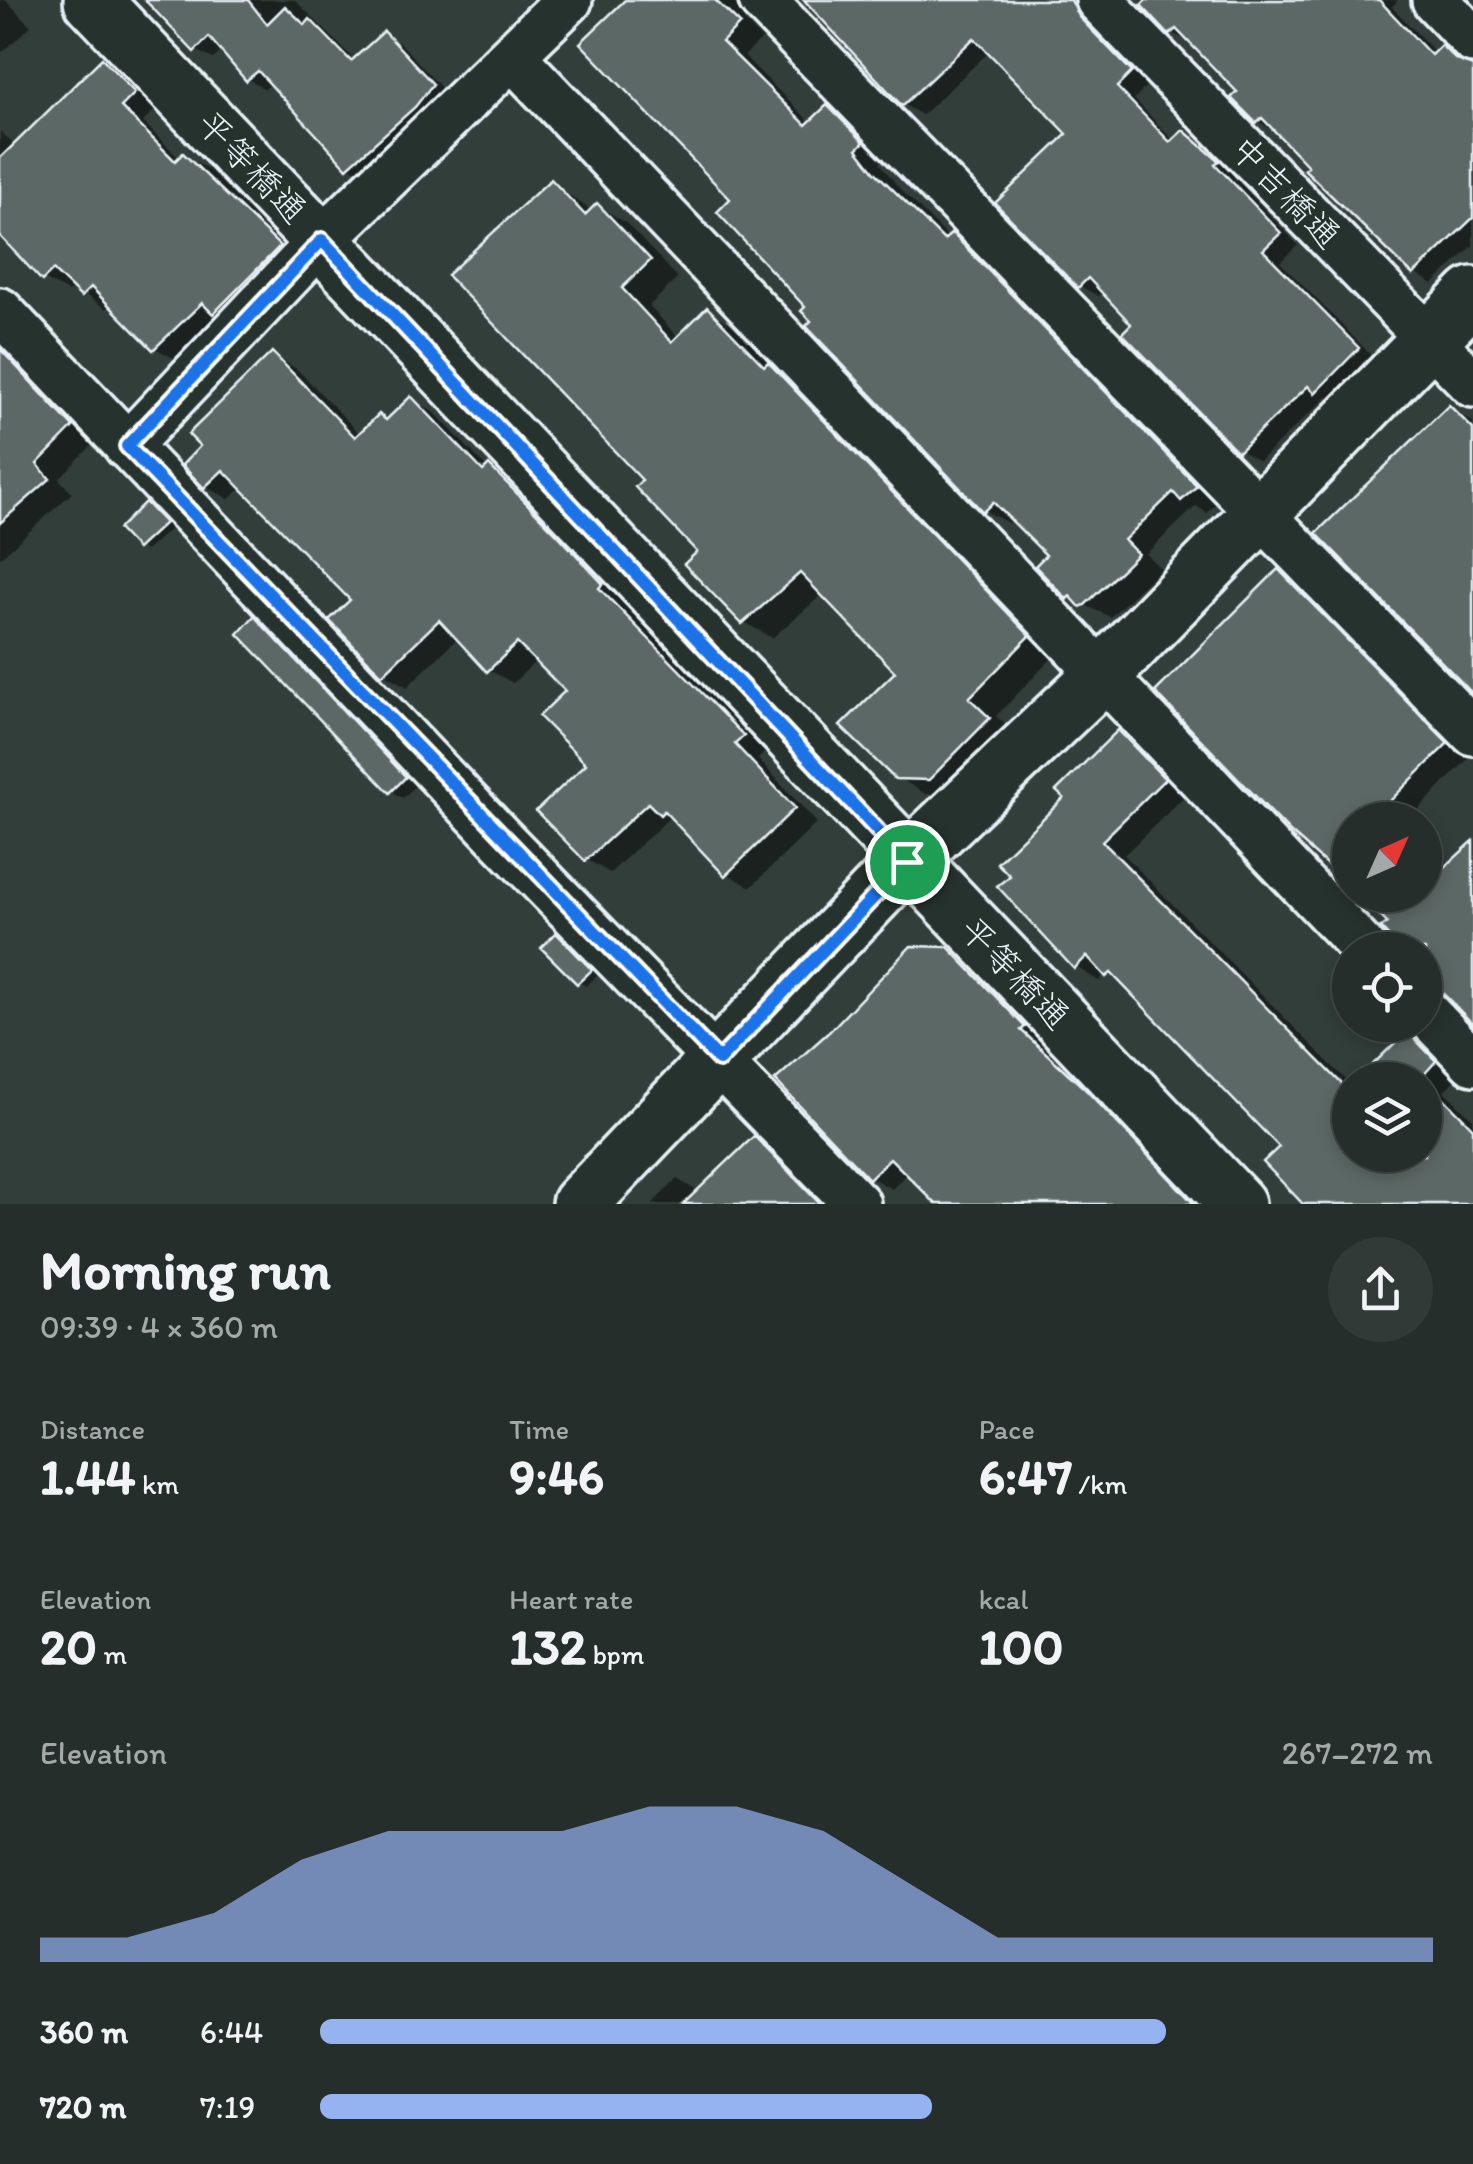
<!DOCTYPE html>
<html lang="en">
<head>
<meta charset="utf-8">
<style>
  body { margin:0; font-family:Itim,"Klee One",sans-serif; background:#323a37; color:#f1f3f6; height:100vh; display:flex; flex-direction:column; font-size:38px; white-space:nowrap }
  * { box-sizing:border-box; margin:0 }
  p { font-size:32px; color:#a4a8a9 }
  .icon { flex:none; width:55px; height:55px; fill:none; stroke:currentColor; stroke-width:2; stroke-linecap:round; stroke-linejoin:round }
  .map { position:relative; height:1204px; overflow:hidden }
  .sheet { display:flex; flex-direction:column; background:#262e2b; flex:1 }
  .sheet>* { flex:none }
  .needle { width:65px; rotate:45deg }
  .controls { position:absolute; left:1332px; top:802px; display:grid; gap:20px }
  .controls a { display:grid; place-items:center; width:110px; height:110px; border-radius:50%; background:#262e2b; box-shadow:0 5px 15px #0003,0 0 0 2px #424a47; font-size:50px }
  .pin { position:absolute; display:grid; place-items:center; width:85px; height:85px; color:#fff; margin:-42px; border:5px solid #fff; border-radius:50%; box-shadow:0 2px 10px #0007 }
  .round { display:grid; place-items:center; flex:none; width:105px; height:105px; border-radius:52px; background:#323a37 }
  .overview { display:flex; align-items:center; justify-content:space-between; height:170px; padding:0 40px }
  h1 { font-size:55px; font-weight:800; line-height:75px }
  .stats { display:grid; grid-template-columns:repeat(3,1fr); gap:15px; height:170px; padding:10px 40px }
  .stats div { display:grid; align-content:center }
  .stats b { font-size:50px; font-weight:800 }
  .stats small { font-size:28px; font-weight:400 }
  .stats p { font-size:28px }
  .chart { height:280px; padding:20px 40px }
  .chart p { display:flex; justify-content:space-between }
  .chart svg { width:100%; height:180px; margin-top:10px; fill:#95b2f1; opacity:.7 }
  ul { padding:0 40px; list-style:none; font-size:32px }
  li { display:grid; grid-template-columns:160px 120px 1fr; align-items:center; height:75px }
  li i { height:25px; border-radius:12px; background:#95b2f1 }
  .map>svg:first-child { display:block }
</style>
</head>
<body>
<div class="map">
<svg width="1473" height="1204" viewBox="0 0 1473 1204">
  <rect width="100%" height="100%" fill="#323e39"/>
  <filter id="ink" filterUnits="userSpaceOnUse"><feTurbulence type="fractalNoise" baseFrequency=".01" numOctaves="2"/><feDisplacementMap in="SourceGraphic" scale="20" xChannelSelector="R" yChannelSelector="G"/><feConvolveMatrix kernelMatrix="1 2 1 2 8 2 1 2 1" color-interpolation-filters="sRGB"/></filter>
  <g filter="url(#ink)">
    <g fill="#0007">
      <path d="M0 0H6L31 26 0 54Z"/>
      <path d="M148 0H295L355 60 384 34 401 44 448 95 365 176 348 166 272 83 265 89 248 79 223 50 213 59 196 50Z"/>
      <path d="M630 0H749L757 8 744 21 762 39 744 56 811 123 828 108 851 122 886 157 880 163 899 188 949 238 976 250 1219 500 1207 513 1196 506 1146 554 1161 569 1110 617 1068 597 1049 555 1013 519 1008 523 984 510 814 321 809 307 733 199Z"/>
      <path d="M807 0H1077L1149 83 1134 99 1174 141 1183 133 1236 173 1233 176 1298 245 1280 262 1376 360 1335 402 1327 397 1259 461 1240 450 1104 291 1098 296 1080 286 1071 134 990 51 922 115 903 104Z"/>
      <path d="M1150 0H1398L1392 7 1436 53 1442 48 1473 69V246L1433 284 1415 273 1311 166 1276 132 1257 121 1240 92 1193 43 1171 33Z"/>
      <path d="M102 62 126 75 157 108 143 122 180 159 184 156 208 169 303 261 179 361 155 348 111 304 106 309 74 287 68 292 44 279 0 234V131L16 146Z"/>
      <path d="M551 182 592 211 598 206 626 223 678 278 649 306 679 338 708 310 736 327 779 371 796 381 1056 654 996 716 1017 735 958 794H926L897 777 898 672 823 594 772 638 744 622 700 552 646 480Z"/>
      <path d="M0 332 95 442 59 479 72 493 0 558Z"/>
      <path d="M273 355 297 369 361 435 388 422 411 399 435 413 488 469 513 482 626 599 622 603 766 751 758 759 817 823 751 887 727 874 669 818 610 873 586 859 589 764 568 691 537 660 513 683 489 670 459 637 407 687 383 673 353 600 243 487 229 499 205 486Z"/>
      <path d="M1449 408 1473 422V691Z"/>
      <path d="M145 505 171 528 146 551 139 547Z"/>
      <path d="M1278 572 1302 586 1469 758 1408 820H1350V881Z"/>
      <path d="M254 620 266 626 416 785 403 798 391 791Z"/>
      <path d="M1119 733 1142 746 1187 794 1124 855 1350 1084V1155H1425V1080H1360L1406 1033 1429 1046 1458 1076 1444 1091 1473 1119V1204H1307L1282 1147 1127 986 1106 973 1099 981 1076 967 1001 886 1014 876Z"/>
      <path d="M1425 837 1451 865 1473 844V1023L1425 972V950H1405L1390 924 1363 895H1425Z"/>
      <path d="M556 936 598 975 586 986 579 982Z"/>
      <path d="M947 950 969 963 1045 1040 1041 1044 1105 1103 1201 1204H939L908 1173 892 1189 870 1177Z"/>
      <path d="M754 1139 776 1151 828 1204H652L677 1179 699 1192Z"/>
    </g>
    <g fill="#5c6865" stroke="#e8f1f8" stroke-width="2.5">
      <path d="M145 0H248L267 24 285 6 305 25 310 19 351 61 384 31 433 84 415 107 347 168 258 71 246 81 209 37 194 52Z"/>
      <path d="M625 0H715L740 24 722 42 806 125 827 105 864 142 857 149 875 172 944 240 952 233 1197 486 1181 501 1173 492 1124 540 1138 554 1085 605 1080 607 1070 596 1067 599 1035 566 1046 555 993 502 983 512 806 326 811 321 801 311 805 307 717 212 730 199 580 43Z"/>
      <path d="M804 0H1071L1080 18 1132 72 1117 87 1170 142 1183 130 1219 161 1215 164 1281 233 1263 250 1359 348 1315 393 1308 386 1238 452 1122 333 1131 324 1088 278 1078 288 995 203 1067 134 974 38 902 106Z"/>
      <path d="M1146 0H1379L1431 55 1441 45 1455 59 1473 66V218L1413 275 1304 169 1308 166 1262 118 1256 123 1231 98 1237 92 1176 29 1169 35 1141 5Z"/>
      <path d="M102 58 135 93 121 107 175 161 183 153 280 246 213 314 202 303 153 350 91 287 81 297 53 270 42 281 0 236V158Z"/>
      <path d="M551 179 585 215 597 203 651 260 622 288 672 342 707 307 764 366 768 362 1030 636 969 698 990 718 929 780 895 779 840 726 895 672 800 573 742 624 684 564 697 552 635 487 642 480 447 275Z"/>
      <path d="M0 349 73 427 37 464 50 479 0 523Z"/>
      <path d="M272 352 355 437 379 414 386 420 411 396 483 471 489 465 555 532 603 584 599 588 744 736 735 744 795 808 725 876 664 811 660 815 648 803 585 861 536 811 586 764 539 716 565 691 517 643 487 672 439 620 382 675 329 620 350 600 223 470 204 488 182 465 200 446 188 434Z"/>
      <path d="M1449 405 1473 429V694L1316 533Z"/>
      <path d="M145 502 165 523 137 549 118 529Z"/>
      <path d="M1278 569 1448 743 1371 820H1350V885L1291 833 1155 692Z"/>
      <path d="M254 616 406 777 390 793 238 634Z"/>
      <path d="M1118 730 1165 779 1102 841 1350 1092V1155H1425V1079L1473 1128V1204H1303L1263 1162 1279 1147 1111 973 1106 977 1087 956 1074 969 997 886 1010 876 997 863 1064 798 1056 791Z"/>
      <path d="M1473 841V1024L1425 975V950H1401L1381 928 1387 923 1360 895H1425V846L1445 867Z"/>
      <path d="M556 933 592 970 577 984 541 948Z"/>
      <path d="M911 946 948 947 1025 1027 1021 1030 1084 1088 1194 1204H936L890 1158 869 1179 775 1080 830 1031Z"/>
      <path d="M1407 1031 1436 1061 1419 1080H1357Z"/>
      <path d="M754 1136 820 1204H683Z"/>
    </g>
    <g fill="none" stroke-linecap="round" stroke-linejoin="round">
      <defs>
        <g id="minor">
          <path d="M762 0 1473 732"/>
          <path d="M1099 0 1473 384"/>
          <path d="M1435 0 1473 40"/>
          <path d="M513 57 1365 950"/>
          <path d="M0 311 500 838 857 1204"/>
          <path d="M127 446 322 240 569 0"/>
          <path d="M1425 1012 1473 1062"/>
        </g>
        <g id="tertiary">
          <path d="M92 0 1237 1204"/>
          <path d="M580 1204 907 861 1101 676 1473 295"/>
        </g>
      </defs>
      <use href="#minor" stroke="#e8f1f8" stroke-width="52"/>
      <use href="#tertiary" stroke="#e8f1f8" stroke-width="62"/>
      <use href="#minor" stroke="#26332d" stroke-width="45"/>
      <use href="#tertiary" stroke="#26332d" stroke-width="55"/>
    </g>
  </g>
  <g fill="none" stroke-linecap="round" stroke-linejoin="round" filter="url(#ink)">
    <defs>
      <path id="route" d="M322 240 907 862 719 1060 127 446Z"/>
    </defs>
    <use href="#route" stroke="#fff" stroke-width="20"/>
    <use href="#route" stroke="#1a73e8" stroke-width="12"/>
  </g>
  <g text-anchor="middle" stroke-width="10" stroke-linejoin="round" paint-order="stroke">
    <g font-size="35" fill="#e8f1f8" stroke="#26332d">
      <text transform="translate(252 167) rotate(46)" y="12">平等橋通</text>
      <text transform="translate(1286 192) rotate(46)" y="12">中吉橋通</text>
      <text transform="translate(1015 973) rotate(46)" y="12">平等橋通</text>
    </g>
  </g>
</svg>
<div class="controls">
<a><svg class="needle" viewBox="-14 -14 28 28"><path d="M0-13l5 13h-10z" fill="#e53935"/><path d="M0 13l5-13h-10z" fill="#a4a8a9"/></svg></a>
<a><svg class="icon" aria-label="locate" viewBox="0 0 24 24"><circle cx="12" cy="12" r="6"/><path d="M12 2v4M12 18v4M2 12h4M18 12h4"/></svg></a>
<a><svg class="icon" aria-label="layers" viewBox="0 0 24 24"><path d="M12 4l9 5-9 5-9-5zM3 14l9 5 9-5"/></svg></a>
</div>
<div class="pin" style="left:907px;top:862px;background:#1e9e55"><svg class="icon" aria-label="arrive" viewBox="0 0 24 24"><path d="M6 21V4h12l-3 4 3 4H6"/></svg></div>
</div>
<section class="sheet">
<div class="overview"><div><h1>Morning run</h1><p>09:39 · 4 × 360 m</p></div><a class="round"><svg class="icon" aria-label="share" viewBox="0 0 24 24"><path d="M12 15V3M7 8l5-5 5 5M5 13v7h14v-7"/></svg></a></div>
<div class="stats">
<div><p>Distance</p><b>1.44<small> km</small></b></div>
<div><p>Time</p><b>9:46</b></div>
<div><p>Pace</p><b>6:47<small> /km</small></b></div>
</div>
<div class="stats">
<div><p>Elevation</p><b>20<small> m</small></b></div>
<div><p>Heart rate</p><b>132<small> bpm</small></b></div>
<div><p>kcal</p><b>100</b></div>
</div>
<div class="chart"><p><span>Elevation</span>267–272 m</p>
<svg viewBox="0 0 160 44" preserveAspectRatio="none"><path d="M0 44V38L10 38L20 32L30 19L40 12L50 12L60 12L70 6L80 6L90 12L100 25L110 38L120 38L130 38L140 38L150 38L160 38V44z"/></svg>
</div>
<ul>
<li><b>360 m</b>6:44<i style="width:76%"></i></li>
<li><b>720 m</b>7:19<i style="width:55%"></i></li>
</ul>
</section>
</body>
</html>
